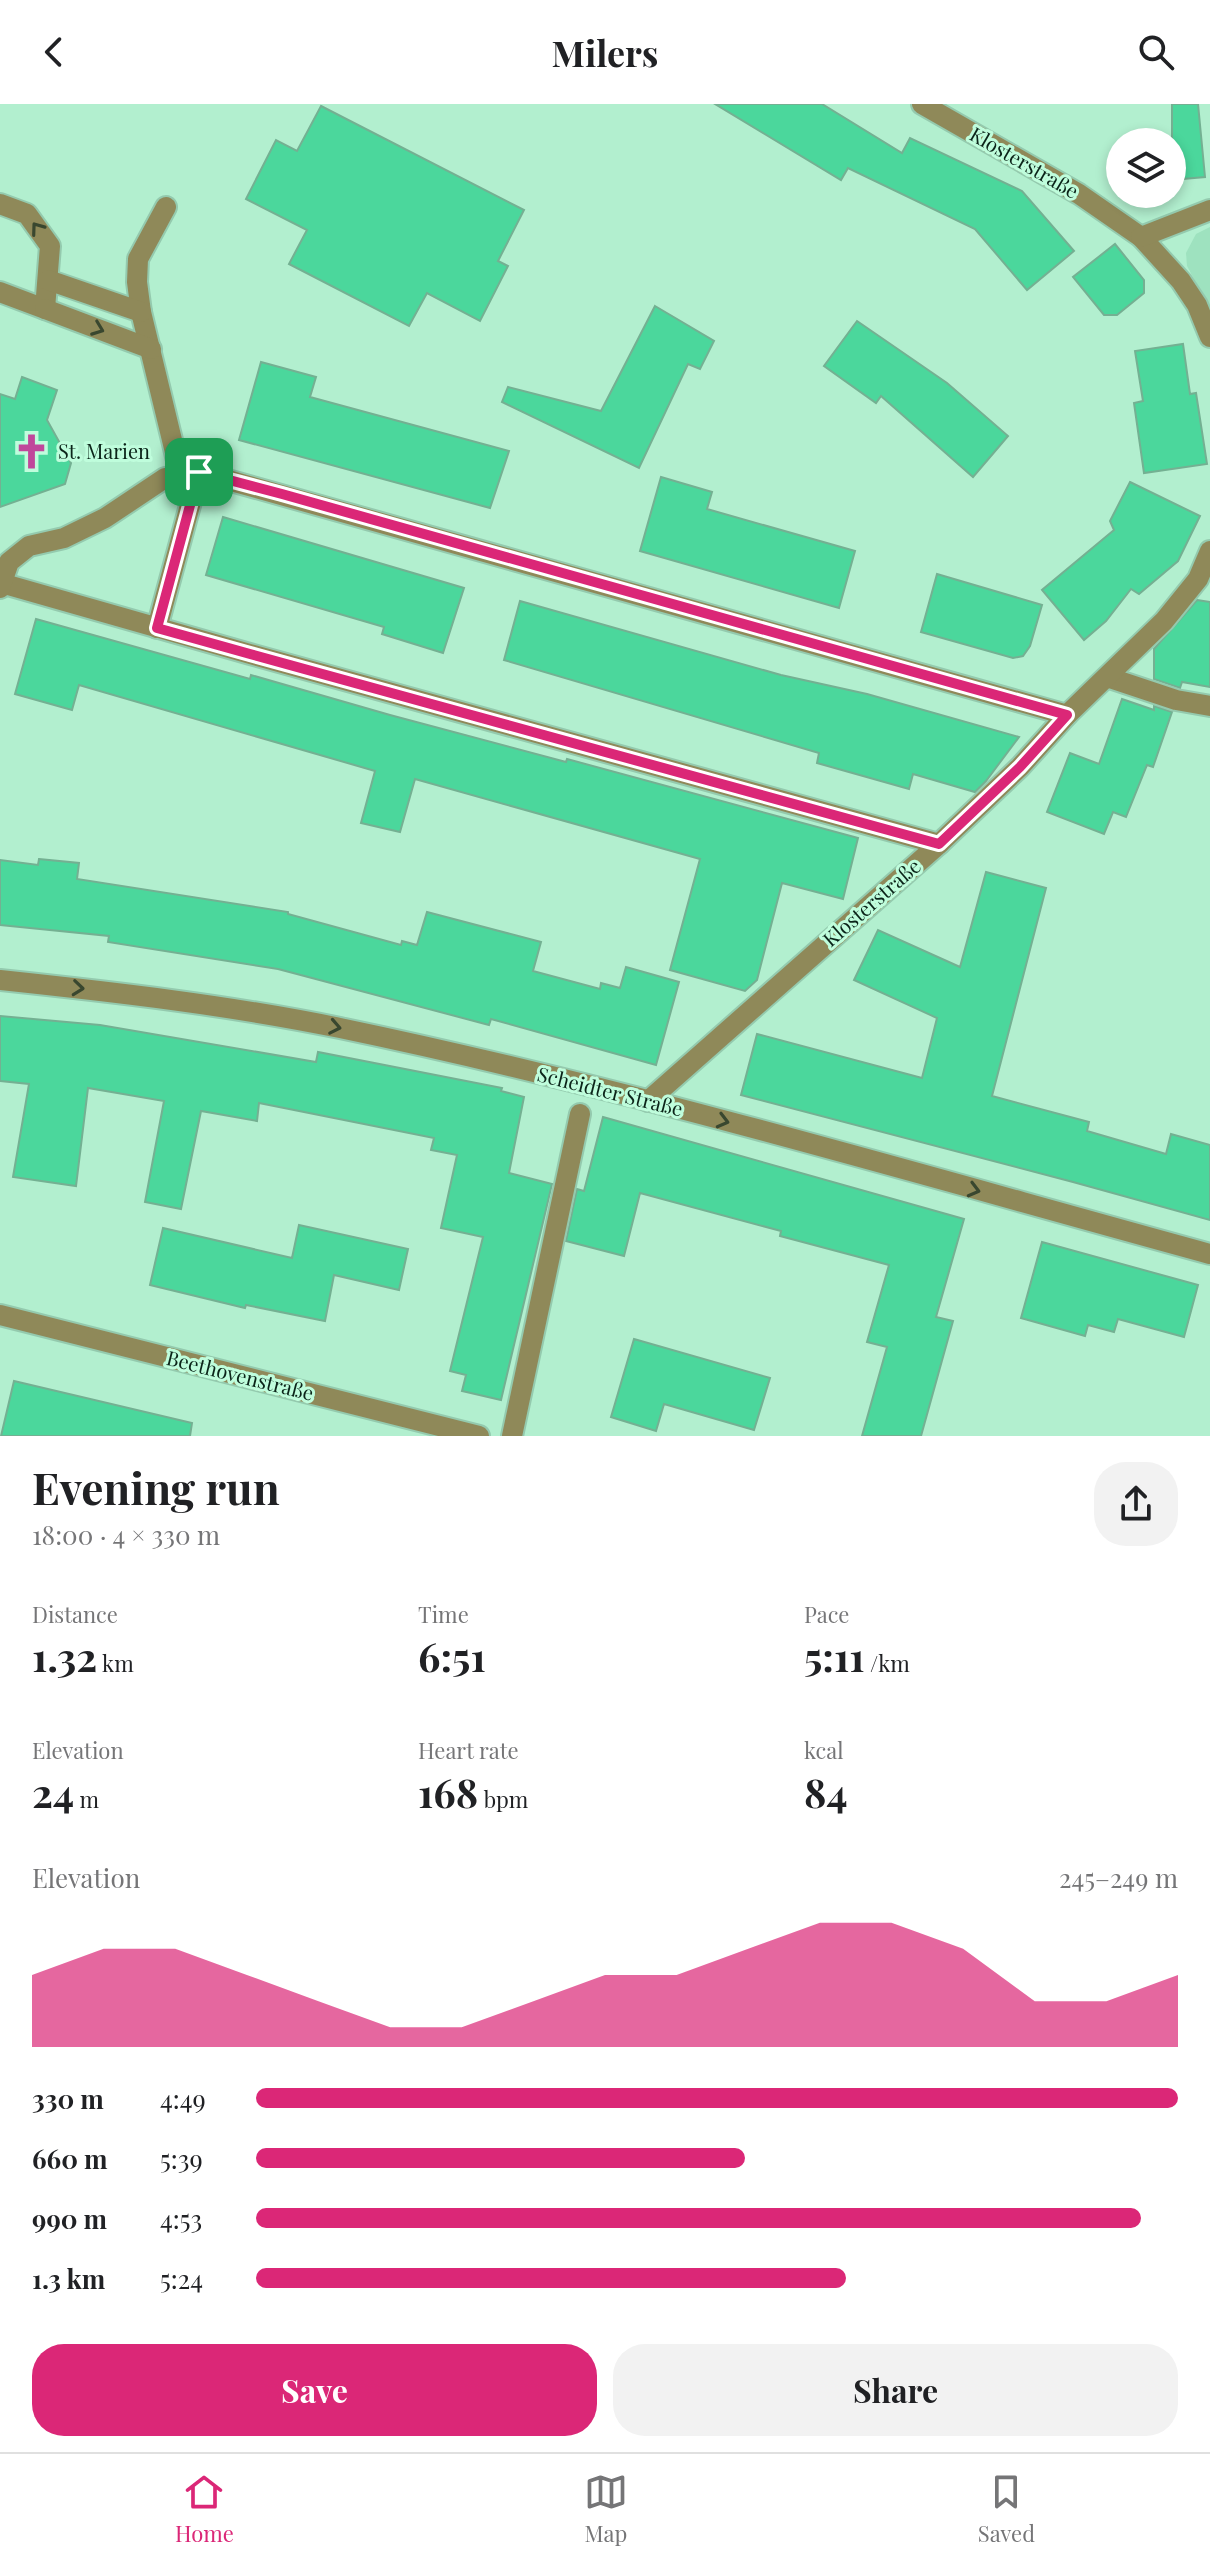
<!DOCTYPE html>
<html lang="en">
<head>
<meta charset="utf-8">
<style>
  body { margin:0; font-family:"Playfair Display",serif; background:#f2f2f2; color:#202124; height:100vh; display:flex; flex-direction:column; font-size:30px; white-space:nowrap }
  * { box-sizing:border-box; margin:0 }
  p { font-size:26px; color:#757577 }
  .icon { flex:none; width:44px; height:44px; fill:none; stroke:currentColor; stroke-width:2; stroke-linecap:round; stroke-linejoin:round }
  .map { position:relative; height:1332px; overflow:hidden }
  .panel { display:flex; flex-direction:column; background:#fff; flex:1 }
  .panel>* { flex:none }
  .fabs { position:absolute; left:1106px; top:24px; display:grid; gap:16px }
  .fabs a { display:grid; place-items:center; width:80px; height:80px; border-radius:50%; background:#fff; box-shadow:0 4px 12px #0003; font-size:40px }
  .pin { position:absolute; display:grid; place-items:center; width:68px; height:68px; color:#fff; margin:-34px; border-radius:16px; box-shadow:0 4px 12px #0006 }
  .round { display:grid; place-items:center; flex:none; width:84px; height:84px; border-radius:32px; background:#f2f2f2 }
  .overview { display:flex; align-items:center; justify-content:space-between; height:136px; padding:0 32px }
  h1 { font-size:44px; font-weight:700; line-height:60px }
  .stats { display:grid; grid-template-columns:repeat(3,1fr); gap:12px; height:136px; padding:8px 32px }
  .stats div { display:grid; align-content:center }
  .stats b { font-size:40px; font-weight:700 }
  .stats small { font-size:22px; font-weight:400 }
  .stats p { font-size:22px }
  .chart { height:224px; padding:16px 32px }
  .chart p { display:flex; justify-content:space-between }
  .chart svg { width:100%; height:144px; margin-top:8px; fill:#db2777; opacity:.7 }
  .primary-button { display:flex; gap:16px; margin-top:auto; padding:16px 32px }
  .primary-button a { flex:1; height:92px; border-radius:32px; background:#db2777; color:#fff; font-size:32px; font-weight:700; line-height:92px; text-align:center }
  .primary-button a+a { background:#f2f2f2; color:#202124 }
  ul { padding:0 32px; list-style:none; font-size:26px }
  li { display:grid; grid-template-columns:128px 96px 1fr; align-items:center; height:60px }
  li i { height:20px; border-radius:10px; background:#db2777 }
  header { display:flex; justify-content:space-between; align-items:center; height:104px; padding:0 32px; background:#fff; font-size:36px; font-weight:700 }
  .menu { display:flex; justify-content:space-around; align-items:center; height:112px; border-top:2px solid #e0e0e0; background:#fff; font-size:22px; color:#757577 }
  .menu a { display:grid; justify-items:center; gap:4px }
  .menu .on { color:#db2777 }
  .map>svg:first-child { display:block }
</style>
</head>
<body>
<header><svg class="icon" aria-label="back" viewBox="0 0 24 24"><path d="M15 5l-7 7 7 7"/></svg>Milers<svg class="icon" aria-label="search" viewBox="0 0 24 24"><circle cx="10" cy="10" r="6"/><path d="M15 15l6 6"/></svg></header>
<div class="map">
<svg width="1210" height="1332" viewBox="0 0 1210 1332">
  <rect width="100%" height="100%" fill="#b2efcf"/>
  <path fill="#9ee2bf" d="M1210 123V205L1187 162 1186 149 1196 130Z"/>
  <g fill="#4bd79c" stroke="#74b092" stroke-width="2">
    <path d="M715 0H822L902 49 910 34 1022 87 1074 147 1027 186 975 125 848 64 841 76Z"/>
    <path d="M1172 0H1198L1205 73 1172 76Z"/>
    <path d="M321 2 524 106 498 157 508 162 480 217 427 189 409 222 289 160 307 126 246 95 276 36 297 47Z"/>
    <path d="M1115 140 1144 176V189L1117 211H1104L1073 173Z"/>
    <path d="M655 202 714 237 700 265 688 260 639 364 502 298 508 283 601 307Z"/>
    <path d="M857 217 947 279 1008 332 973 373 881 292 876 299 824 262Z"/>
    <path d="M1183 240 1190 290 1196 289 1207 360 1144 369 1134 299 1143 297 1135 247Z"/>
    <path d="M261 258 316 273 310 293 509 347 490 404 239 336Z"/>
    <path d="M22 273 57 286 47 316 71 359 65 380 0 403V290L15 295Z"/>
    <path d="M661 373 712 388 707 405 855 447 839 504 640 447Z"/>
    <path d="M1130 378 1200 412 1178 457 1139 490 1131 485 1106 517 1084 536 1042 486 1114 426 1110 417Z"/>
    <path d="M223 413 464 484 443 549 382 530 384 523 206 471Z"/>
    <path d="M937 470 1042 501 1030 542 1023 552 1013 554 921 528Z"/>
    <path d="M1197 496 1210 498V583L1182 578 1180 584 1154 575V545Z"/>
    <path d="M520 497 781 571 867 590 1019 633 986 677 975 688 913 670 909 685 817 659 819 649 504 556Z"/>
    <path d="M36 515 250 575 251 571 390 611 566 658 567 655 858 734 843 795 782 779 757 876 745 887 670 866 700 755 415 675 400 728 361 719 375 667 79 581 72 606 15 590Z"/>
    <path d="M1122 595 1154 606V602L1172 608 1153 663 1147 661 1126 713 1113 708 1104 730 1047 708 1070 649 1099 660Z"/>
    <path d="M39 755 79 759 77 775 288 808V810L401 841 402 837 417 841 427 808 541 838 533 867 600 885 601 879 620 884 626 863 679 878 656 961 491 915 489 921 278 865 108 838 109 832 0 821V756L38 761Z"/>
    <path d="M986 768 1046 784 992 992 1089 1018 1087 1027 1166 1050 1171 1030 1210 1041V1116L1073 1078 741 991 757 930 922 974 937 914 854 876 878 826 960 863Z"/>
    <path d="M0 912 100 921 316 958 318 948 502 984 501 987 524 993 509 1069 552 1080 501 1296 462 1287 466 1271 450 1267 483 1133 441 1124 457 1051 431 1046 434 1034 259 999 257 1017 201 1007 181 1105 145 1098 164 997 88 984 76 1082 13 1073 29 980 0 977Z"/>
    <path d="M603 1013 964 1115 936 1213 953 1217 921 1332H862L887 1243 867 1238 889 1161 780 1132 781 1127 640 1089 624 1152 566 1137 577 1085 584 1087Z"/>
    <path d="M299 1121 408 1145 399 1186 334 1171 325 1217 246 1201 245 1204 150 1181 163 1124 292 1154Z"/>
    <path d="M1042 1138 1198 1181 1184 1233 1118 1215 1114 1228 1088 1221 1085 1232 1021 1214Z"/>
    <path d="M634 1235 770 1274 754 1326 664 1300 656 1327 611 1313Z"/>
    <path d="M14 1277 192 1319 190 1332H1Z"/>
  </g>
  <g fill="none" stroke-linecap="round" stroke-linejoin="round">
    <defs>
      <g id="minor">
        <path d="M922 0 1079 90 1141 133 1181 177 1197 201 1210 233"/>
        <path d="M0 100 27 110 50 142 45 205 0 188"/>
        <path d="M166 103 138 155 137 178 141 208 180 369"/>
        <path d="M1141 133 1210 106"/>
        <path d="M48 176 141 208"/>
        <path d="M45 205 151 245"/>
        <path d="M1 479 250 550 939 740"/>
        <path d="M0 484 9 458 29 442 64 434 105 414 165 374 199 368 1067 611"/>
        <path d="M157 524 199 368"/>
        <path d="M1107 573 1176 596 1210 602"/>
        <path d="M0 876C113 888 228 901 340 924 633 985 921 1071 1210 1150"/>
        <path d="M648 997 939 740 1020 663 1067 611 1164 517 1198 475 1210 447"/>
        <path d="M0 1211 479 1332"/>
        <path d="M512 1332 580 1010"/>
      </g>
    </defs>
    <use href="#minor" stroke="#94caae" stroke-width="24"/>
    <use href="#minor" stroke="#8f8959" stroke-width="20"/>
  </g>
  <defs><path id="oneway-chevron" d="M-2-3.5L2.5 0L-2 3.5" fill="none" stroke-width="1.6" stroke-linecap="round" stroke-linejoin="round" transform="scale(2)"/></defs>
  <g stroke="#39472f">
    <use href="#oneway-chevron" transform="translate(37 124) rotate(-126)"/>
    <use href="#oneway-chevron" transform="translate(98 225) rotate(21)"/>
    <use href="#oneway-chevron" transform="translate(78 884) rotate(6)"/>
    <use href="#oneway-chevron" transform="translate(335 923) rotate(11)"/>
    <use href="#oneway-chevron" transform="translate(723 1017) rotate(15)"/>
    <use href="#oneway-chevron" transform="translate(974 1086) rotate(15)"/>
  </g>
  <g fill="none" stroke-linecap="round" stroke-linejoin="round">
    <defs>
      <path id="route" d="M199 368 282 390 1067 611 1020 663 939 740 250 550 157 524Z"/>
    </defs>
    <use href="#route" stroke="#fff" stroke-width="16"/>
    <use href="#route" stroke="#db2777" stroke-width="10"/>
  </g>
  <defs>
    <symbol id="church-bare" viewBox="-9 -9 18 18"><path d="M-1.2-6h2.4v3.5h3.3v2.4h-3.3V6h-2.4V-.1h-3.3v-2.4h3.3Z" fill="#c0479b" stroke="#bffddc" stroke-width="2.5" paint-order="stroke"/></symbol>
  </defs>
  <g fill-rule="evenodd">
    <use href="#church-bare" x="6" y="322" width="51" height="51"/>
  </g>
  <g text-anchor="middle" stroke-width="6" stroke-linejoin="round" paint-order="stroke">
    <g font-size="20" fill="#0b2419" stroke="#bffddc">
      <text transform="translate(1024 59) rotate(30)" y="7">Klosterstraße</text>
      <text transform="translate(872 799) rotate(-41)" y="7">Klosterstraße</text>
      <text transform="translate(610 988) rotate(14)" y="7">Scheidter Straße</text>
      <text transform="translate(240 1272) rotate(14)" y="7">Beethovenstraße</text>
    </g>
    <g font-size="20" fill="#0b2419" stroke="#bffddc" text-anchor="start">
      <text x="58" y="355">St. Marien</text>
    </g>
  </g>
</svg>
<div class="fabs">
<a><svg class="icon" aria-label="layers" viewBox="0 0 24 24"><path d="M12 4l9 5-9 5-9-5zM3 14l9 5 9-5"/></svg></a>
</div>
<div class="pin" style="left:199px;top:368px;background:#1e9e55"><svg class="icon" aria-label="arrive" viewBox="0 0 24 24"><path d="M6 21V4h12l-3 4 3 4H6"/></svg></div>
</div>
<section class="panel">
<div class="overview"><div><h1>Evening run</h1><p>18:00 · 4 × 330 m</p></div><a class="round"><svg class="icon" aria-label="share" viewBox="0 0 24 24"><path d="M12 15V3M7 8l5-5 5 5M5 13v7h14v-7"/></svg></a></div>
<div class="stats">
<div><p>Distance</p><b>1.32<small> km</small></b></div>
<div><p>Time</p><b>6:51</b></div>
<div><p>Pace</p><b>5:11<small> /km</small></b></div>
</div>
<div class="stats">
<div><p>Elevation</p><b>24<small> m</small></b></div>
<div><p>Heart rate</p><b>168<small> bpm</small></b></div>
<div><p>kcal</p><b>84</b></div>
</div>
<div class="chart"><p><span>Elevation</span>245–249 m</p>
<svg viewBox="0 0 160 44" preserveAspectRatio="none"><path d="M0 44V22L10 14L20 14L30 22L40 30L50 38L60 38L70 30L80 22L90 22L100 14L110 6L120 6L130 14L140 30L150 30L160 22V44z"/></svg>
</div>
<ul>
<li><b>330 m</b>4:49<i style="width:100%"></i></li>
<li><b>660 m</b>5:39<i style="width:53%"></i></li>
<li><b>990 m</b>4:53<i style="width:96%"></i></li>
<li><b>1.3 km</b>5:24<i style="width:64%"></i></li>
</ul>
<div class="primary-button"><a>Save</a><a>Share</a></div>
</section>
<nav class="menu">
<a class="on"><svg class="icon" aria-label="home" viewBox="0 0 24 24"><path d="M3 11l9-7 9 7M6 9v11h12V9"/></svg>Home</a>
<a><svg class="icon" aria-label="map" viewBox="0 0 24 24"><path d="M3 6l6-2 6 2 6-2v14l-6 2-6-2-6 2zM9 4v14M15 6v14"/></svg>Map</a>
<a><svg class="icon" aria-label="saved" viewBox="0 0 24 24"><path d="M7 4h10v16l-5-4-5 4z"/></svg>Saved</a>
</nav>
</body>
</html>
